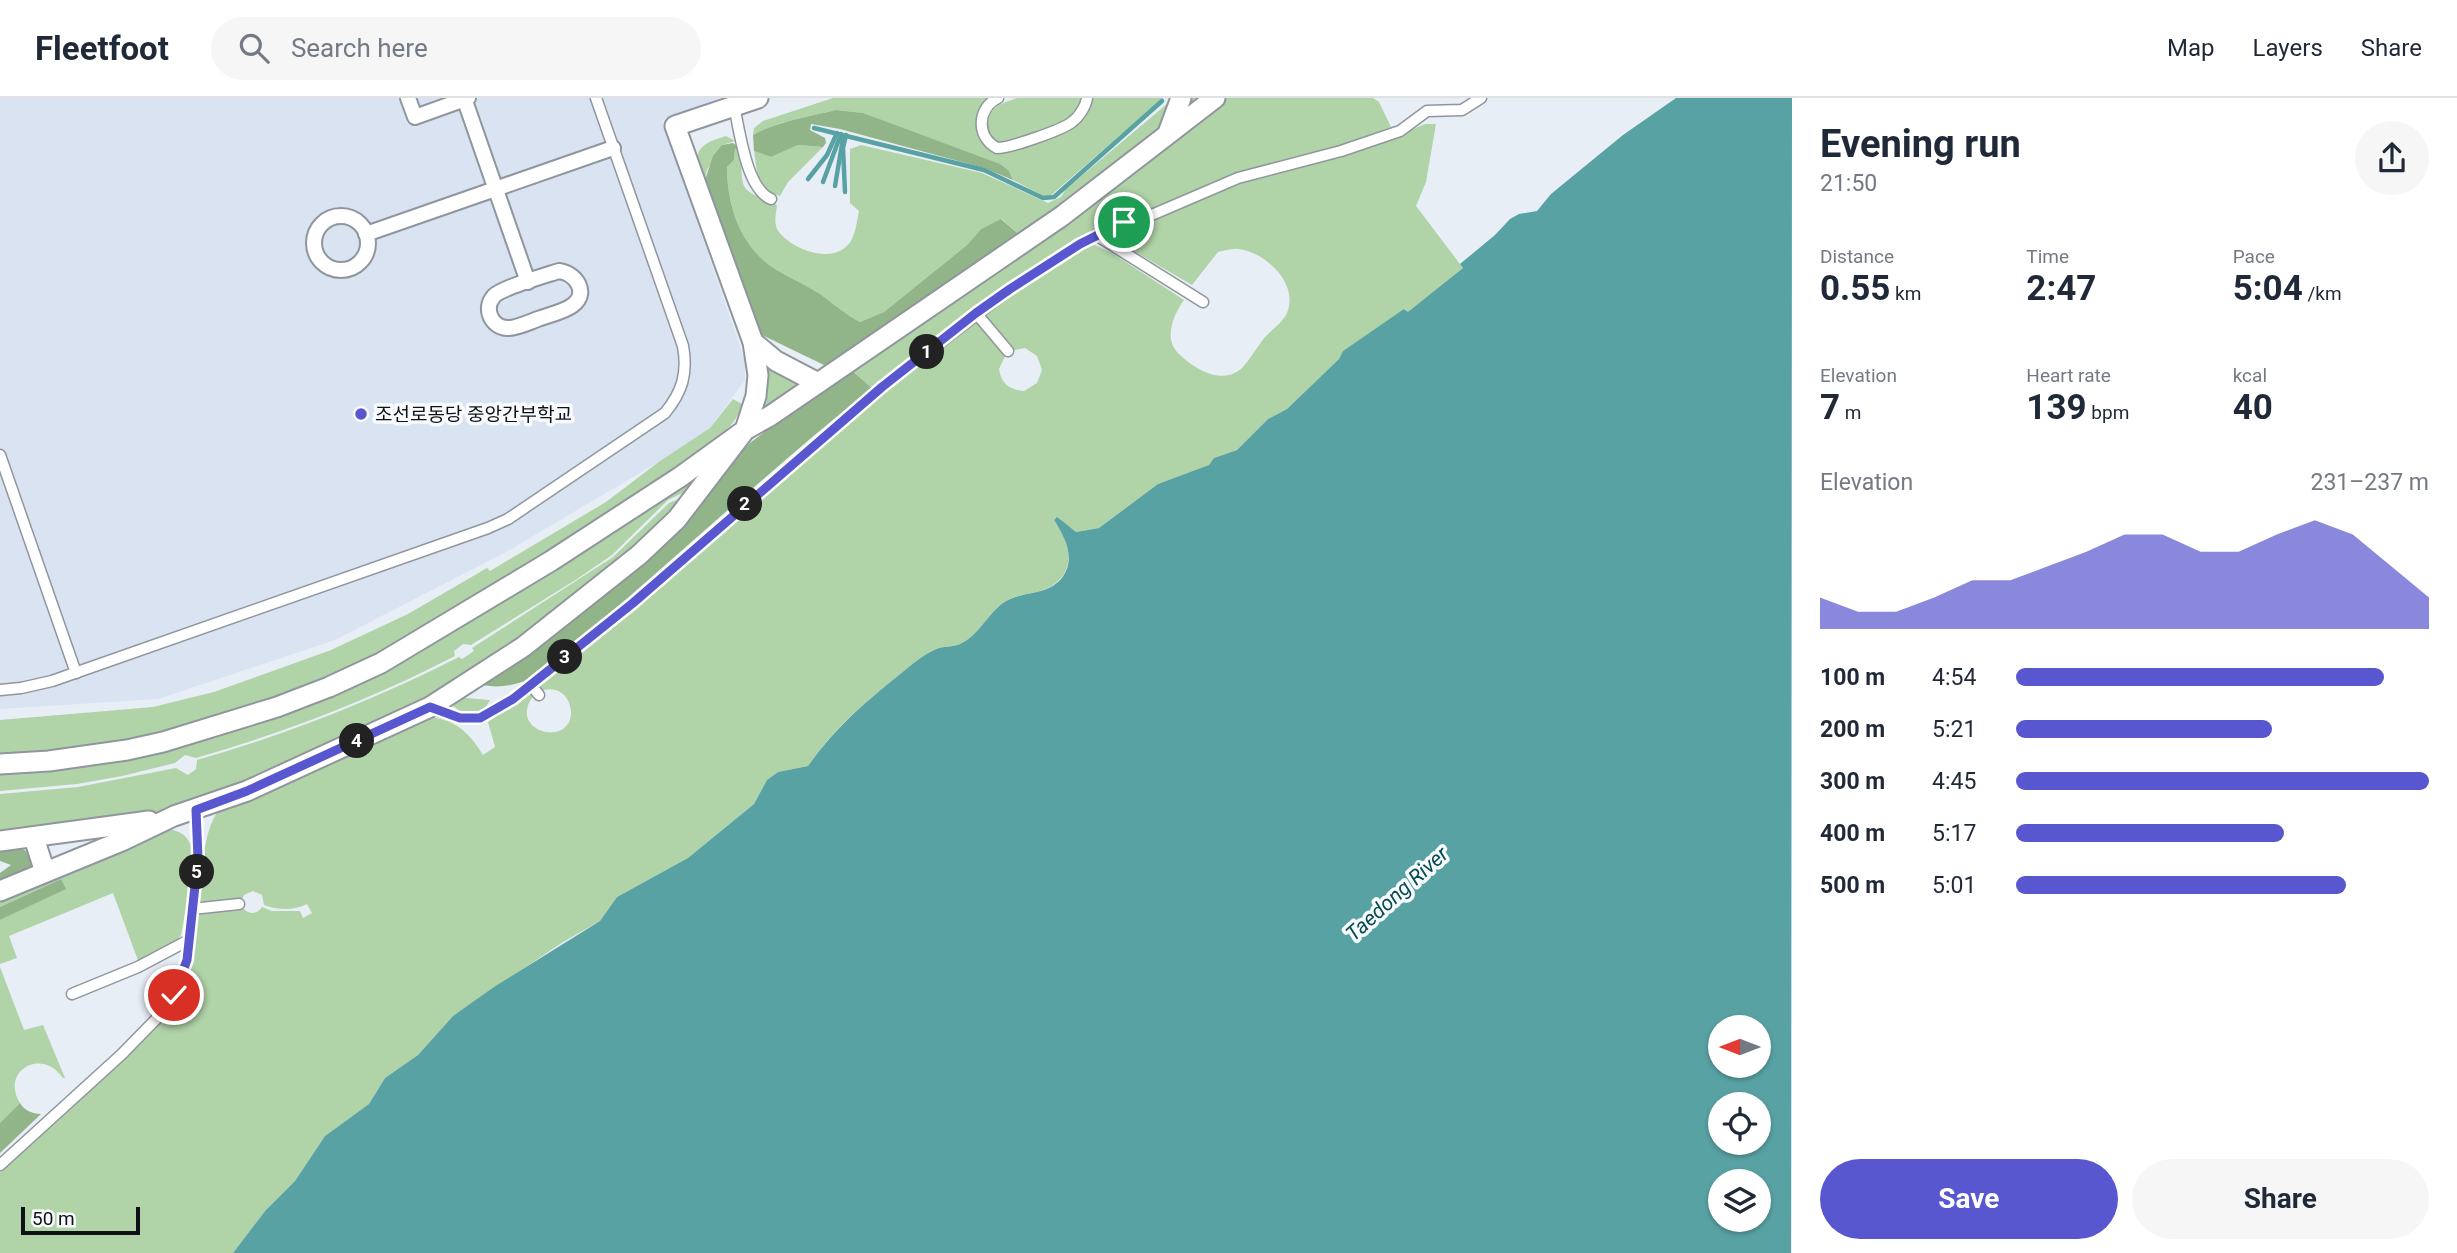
<!DOCTYPE html>
<html lang="en">
<head>
<meta charset="utf-8">
<style>
  body { margin:0; font-family:Roboto,"Noto Sans KR",sans-serif; background:#f6f6f7; color:#1f2937; height:100vh; display:flex; flex-direction:column; font-size:26px; white-space:nowrap }
  * { box-sizing:border-box; margin:0 }
  p { font-size:23px; color:#747a83 }
  .icon { flex:none; width:38px; height:38px; fill:none; stroke:currentColor; stroke-width:2; stroke-linecap:round; stroke-linejoin:round }
  .map { position:relative; flex:1; overflow:hidden }
  .panel { display:flex; flex-direction:column; background:#fff; width:665px }
  .panel>* { flex:none }
  .needle { width:46px; rotate:270deg }
  .buttons { position:absolute; left:1708px; top:917px; display:grid; gap:14px }
  .buttons a { display:grid; place-items:center; width:63px; height:63px; border-radius:50%; background:#fff; box-shadow:0 2px 5px #0004; font-size:35px }
  .scale { position:absolute; left:21px; bottom:18px; width:119px; box-sizing:border-box; padding-left:7px; border:4px solid #0f1114; border-top:0; font-size:19px; line-height:24px; white-space:nowrap; color:#0f1114; -webkit-text-stroke:5px #f8fbfe; paint-order:stroke }
  .pin { position:absolute; display:grid; place-items:center; width:60px; height:60px; color:#fff; margin:-30px; border:4px solid #fff; border-radius:50%; box-shadow:0 2px 7px #0007 }
  .km { position:absolute; width:35px; height:35px; margin:-18px; border-radius:50%; background:#222; color:#fff; font-size:19px; line-height:35px; text-align:center }
  .round { display:grid; place-items:center; flex:none; width:74px; height:74px; border-radius:37px; background:#f6f6f7 }
  .overview { display:flex; align-items:center; justify-content:space-between; height:119px; padding:0 28px }
  h1 { font-size:38px; font-weight:700; line-height:52px }
  .figures { display:grid; grid-template-columns:repeat(3,1fr); gap:10px; height:119px; padding:7px 28px }
  .figures div { display:grid; align-content:center }
  .figures b { font-size:35px; font-weight:700 }
  .figures small { font-size:19px; font-weight:400 }
  .figures p { font-size:19px }
  .chart { height:196px; padding:14px 28px }
  .chart p { display:flex; justify-content:space-between }
  .chart svg { width:100%; height:126px; margin-top:7px; fill:#5857cf; opacity:.7 }
  .cta { display:flex; gap:14px; margin-top:auto; padding:14px 28px }
  .cta a { flex:1; height:80px; border-radius:42px; background:#5857cf; color:#fff; font-size:28px; font-weight:700; line-height:80px; text-align:center }
  .cta a+a { background:#f6f6f7; color:#1f2937 }
  ul { padding:0 28px; list-style:none; font-size:23px }
  li { display:grid; grid-template-columns:112px 84px 1fr; align-items:center; height:52px }
  li i { height:18px; border-radius:9px; background:#5857cf }
  header { display:flex; align-items:center; gap:42px; box-sizing:border-box; height:98px; padding:0 35px; background:#fff; border-bottom:2px solid #e0e1e3 }
  header strong { font-size:33px }
  nav { display:flex; gap:38px; margin-inline-start:auto; font-size:24px }
  .search { width:490px; height:63px; background:#f6f6f7; display:flex; align-items:center; gap:18px; box-sizing:border-box; padding:0 24px; border-radius:38px; color:#747a83; font-size:26px }
  main { display:flex; flex:1; min-height:0 }
  .map>svg:first-child { display:block }
</style>
</head>
<body>
<header>
<strong>Fleetfoot</strong>
<div class="search"><svg class="icon" aria-label="search" viewBox="0 0 24 24"><circle cx="10" cy="10" r="6"/><path d="M15 15l6 6"/></svg>Search here</div>
<nav><a>Map</a><a>Layers</a><a>Share</a></nav>
</header>
<main>
<div class="map">
<svg width="1792" height="1155" viewBox="0 0 1792 1155">
  <rect width="100%" height="100%" fill="#e8eef6"/>
  <path fill="#d9e3f2" d="M0 0H720L662 22 745 263V282L710 330 660 363 508 453 335 542 158 601 0 611Z"/>
  <g fill="#b1d3a8">
    <path d="M833 0H987C974 16 971 48 997 54 1010 57 1062 34 1074 26 1083 19 1090 11 1093 0H1163L1050 98H1043L1013 82 1009 73 863 15 836 12 781 25 753 37 754 30 763 23Z"/>
    <path d="M1017 0H1082L1070 20 1009 45 995 43 987 29C988 9 1000 6 1017 0Z"/>
    <path d="M1174 0H1206L1022 139 1002 121 981 131 967 147 884 214 860 224C845 216 834 206 820 196 805 186 787 179 772 169 740 147 727 107 727 69L734 62 735 51 739 50C746 94 733 88 777 107 776 116 773 127 779 134 795 154 838 168 852 141 856 133 857 122 859 113L850 105V51L861 47 982 75 1048 105 1061 99 1066 91Z"/>
    <path d="M1223 0H1373L1379 4 1391 29 1341 47 1237 76 1155 111 1100 128 1015 180 872 290 850 271Z"/>
    <path d="M1425 26H1436L1426 84 1416 108 1463 170 1408 215 1405 211 1343 253 1339 261 1287 311 1268 321 1237 352 1214 360 1210 367 1158 386 1099 430 1076 434 1056 420 1054 422C1065 439 1077 462 1060 481 1044 499 1021 492 1003 505 987 517 978 538 960 546 954 549 945 548 939 550 925 555 910 568 899 577 865 604 832 632 808 668L778 674 767 682 754 706 688 760 617 799 600 823 563 844 453 918 418 957 385 980 369 1006 325 1038 295 1083 265 1113 233 1155H0V1074L156 930C188 889 191 864 196 814L242 808C247 817 257 817 262 809L272 813H300L303 820 312 815 307 806C294 813 277 812 264 807L262 797 253 793 244 797 241 804 197 807C201 782 203 725 222 709L426 619C454 620 469 634 483 657L495 649 488 624 531 592 534 597C505 634 573 651 571 613 570 605 567 598 560 594 554 590 547 591 539 593L536 588 885 292 979 222 1006 256 999 271C1001 285 1009 292 1024 293L1037 285 1042 272 1037 258 1025 250 1010 253 982 219 1013 194 1090 145 1112 155 1184 202C1174 216 1163 240 1178 255 1194 271 1223 289 1243 269 1250 261 1256 251 1262 243 1269 233 1282 226 1287 215 1299 185 1266 155 1239 151 1232 150 1224 153 1218 154L1192 187 1115 142 1111 139 1110 133 1175 113 1263 76 1336 60 1376 47Z"/>
    <path d="M726 38 735 43 722 47 707 72 702 91C695 59 690 48 726 38Z"/>
    <path d="M798 47 823 49 788 84 780 98 764 92 758 81 754 53 771 59Z"/>
    <path d="M764 265 797 284 799 287 761 315Z"/>
    <path d="M733 301 742 306C738 321 729 330 718 341L549 459 375 558 254 607 213 619 130 642 0 659V622L153 609 214 594 331 552 408 516 487 470 490 473 606 404 660 363 710 330Z"/>
    <path d="M688 382 691 389 688 397 683 395 668 402 612 457 577 481 471 547 463 546 454 553 455 558C372 601 286 634 196 660L185 657 175 665 122 678 77 686 0 693V672L20 671 319 595Z"/>
    <path d="M683 399 685 400 637 449 520 544 428 604 240 687 148 718 0 739V696L78 689 176 670 188 677 196 671 197 662C288 636 374 602 459 559L462 561 474 553 472 550 613 459 669 405Z"/>
    <path d="M454 599 490 602 483 614 466 618 452 607Z"/>
    <path d="M163 731C185 732 190 740 195 761L181 837 176 843 139 865 113 795 9 838 17 860 0 866V822L65 791 61 781 0 809V800Z"/>
    <path d="M0 869 24 932 43 927 65 980H63C42 949 0 973 20 1005L0 1025Z"/>
  </g>
  <g fill="#91b488">
    <path d="M836 12 863 15 1000 66 1009 73 1013 82 984 70 840 31 811 26 810 32 825 40 826 45 823 49 798 47 771 59 754 53 753 37C779 23 808 19 836 12Z"/>
    <path d="M733 45 739 50 735 51 734 62 727 69C727 107 740 147 772 169 787 179 805 186 820 196 834 206 845 216 860 224L884 214 967 147 981 131 1001 121 1022 139 831 267 826 268 760 236 702 91 713 58 722 47Z"/>
    <path d="M850 271 872 290C757 382 651 483 538 577 522 586 501 591 483 587L482 583 716 381 751 344Z"/>
    <path d="M0 749C16 749 37 749 31 771L0 788V775L11 767 0 763Z"/>
    <path d="M61 781 66 791 0 822V809Z"/>
    <path d="M20 1005C24 1012 32 1016 41 1016L0 1055V1025Z"/>
  </g>
  <path fill="#59a2a4" fill-rule="evenodd" d="M1676 0H1792L1791 1155H233L265 1113 295 1083 325 1038 369 1006 385 980 418 957 453 918 494 889 600 823 617 799 688 760 754 706 767 682 778 674 808 668C833 632 865 604 899 577 910 568 925 555 939 550 946 548 954 549 960 546 978 538 987 517 1003 505 1021 492 1045 499 1061 481 1077 462 1065 439 1054 422L1057 419 1076 434 1099 430 1158 386 1209 367 1214 360 1237 352 1268 321 1287 311 1339 261 1343 253 1404 211 1408 214 1463 170 1460 166 1495 137 1510 121 1519 116 1537 113 1551 96 1623 37ZM1720 929H1759V968H1720ZM1720 1006H1759V1045H1720ZM1720 1083H1759V1122H1720Z"/>
  <g fill="none" stroke-linecap="round" stroke-linejoin="round">
    <g stroke="#59a2a4" stroke-width="4.5">
      <path d="M814 30 984 72 1043 100 1054 99 1162 3"/>
      <path d="M808 81 827 57 837 35"/>
      <path d="M823 84 841 36"/>
      <path d="M835 88 843 40"/>
      <path d="M845 94 843 50 846 37"/>
    </g>
    <defs>
      <g id="service">
        <path d="M998 0C977 10 976 39 997 50 1010 50 1062 32 1072 24 1079 19 1086 8 1087 0"/>
        <path d="M734 8C740 34 746 90 771 101"/>
        <path d="M1096 137 1203 204"/>
        <path d="M976 215 1008 253"/>
        <path d="M0 357 76 575"/>
        <path d="M531 587 539 597"/>
        <path d="M0 592 21 590 52 583 488 430 508 421 665 315C682 294 688 276 683 248L596 0"/>
        <path d="M430 610 460 620H480L513 601 633 505 882 289 1010 191 1080 146 1109 130 1154 116 1238 80 1341 53 1400 33 1427 13 1462 12 1481 0"/>
        <path d="M192 811 239 806"/>
        <path d="M72 896 138 869 189 842"/>
        <path d="M0 1067 122 956 165 912 174 897 187 862 198 760 196 712"/>
      </g>
      <g id="pedestrian">
        <path d="M408 0 415 19 468 0"/>
        <path d="M464 0 528 184"/>
        <circle cx="341" cy="145" r="27"/>
        <path d="M366 136 613 50"/>
        <path d="M559 173C576 175 589 195 573 207 564 214 548 217 538 221 529 224 516 231 507 230 491 229 483 210 494 198 501 190 547 177 559 173Z"/>
      </g>
      <g id="minor">
        <path d="M1168 35 1181 0"/>
        <path d="M753 244 776 263 818 285"/>
        <path d="M0 666 49 663 127 652 163 644 277 609 329 589 381 565 551 463 680 379 745 332 756 298 758 277 753 244 675 28 758 0"/>
        <path d="M34 740 45 774"/>
        <path d="M0 743 149 723"/>
        <path d="M0 793 124 742 174 718 247 693 430 609 523 549 639 457 677 421 745 332 770 318 1062 118 1215 0"/>
      </g>
    </defs>
    <use href="#service" stroke="#90969d" stroke-width="13"/>
    <use href="#pedestrian" stroke="#90969d" stroke-width="18"/>
    <use href="#minor" stroke="#90969d" stroke-width="23"/>
    <use href="#service" stroke="#fff" stroke-width="10"/>
    <use href="#pedestrian" stroke="#fff" stroke-width="14"/>
    <use href="#minor" stroke="#fff" stroke-width="19"/>
  </g>
  <g fill="none" stroke-linecap="round" stroke-linejoin="round">
    <defs>
      <path id="route" d="M174 897 187 862 198 760 196 712 247 693 430 609 460 620H480L513 601 633 505 882 289 976 215 1010 191 1080 146 1124 124"/>
    </defs>
    <use href="#route" stroke="#fff" stroke-width="14"/>
    <use href="#route" stroke="#5857cf" stroke-width="9"/>
  </g>
  <circle fill="#5857cf" stroke="#f8fbfe" stroke-width="2.5" cx="361" cy="316" r="7"/>
  <g text-anchor="middle" stroke-width="7" stroke-linejoin="round" paint-order="stroke">
    <g font-size="19" fill="#0f1114" stroke="#f8fbfe" text-anchor="start">
      <text x="375" y="323">조선로동당 중앙간부학교</text>
    </g>
    <g font-size="21" font-style="italic" fill="#074c4e" stroke="#f8fbfe">
      <text transform="translate(1397 796) rotate(-42)" y="7">Taedong River</text>
    </g>
  </g>
</svg>
<div class="buttons">
<a><svg class="needle" viewBox="-14 -14 28 28"><path d="M0-13l5 13h-10z" fill="#e53935"/><path d="M0 13l5-13h-10z" fill="#747a83"/></svg></a>
<a><svg class="icon" aria-label="locate" viewBox="0 0 24 24"><circle cx="12" cy="12" r="6"/><path d="M12 2v4M12 18v4M2 12h4M18 12h4"/></svg></a>
<a><svg class="icon" aria-label="layers" viewBox="0 0 24 24"><path d="M12 4l9 5-9 5-9-5zM3 14l9 5 9-5"/></svg></a>
</div>
<div class="scale">50 m</div>
<div class="pin" style="left:1124px;top:124px;background:#1e9e55"><svg class="icon" aria-label="arrive" viewBox="0 0 24 24"><path d="M6 21V4h12l-3 4 3 4H6"/></svg></div>
<div class="pin" style="left:174px;top:897px;background:#d93025"><svg class="icon" aria-label="check" viewBox="0 0 24 24"><path d="M5 12l5 5 9-10"/></svg></div>
<b class="km" style="left:927px;top:254px">1</b>
<b class="km" style="left:745px;top:406px">2</b>
<b class="km" style="left:565px;top:559px">3</b>
<b class="km" style="left:357px;top:643px">4</b>
<b class="km" style="left:197px;top:774px">5</b>
</div>
<section class="panel">
<div class="overview"><div><h1>Evening run</h1><p>21:50</p></div><a class="round"><svg class="icon" aria-label="share" viewBox="0 0 24 24"><path d="M12 15V3M7 8l5-5 5 5M5 13v7h14v-7"/></svg></a></div>
<div class="figures">
<div><p>Distance</p><b>0.55<small> km</small></b></div>
<div><p>Time</p><b>2:47</b></div>
<div><p>Pace</p><b>5:04<small> /km</small></b></div>
</div>
<div class="figures">
<div><p>Elevation</p><b>7<small> m</small></b></div>
<div><p>Heart rate</p><b>139<small> bpm</small></b></div>
<div><p>kcal</p><b>40</b></div>
</div>
<div class="chart"><p><span>Elevation</span>231–237 m</p>
<svg viewBox="0 0 160 44" preserveAspectRatio="none"><path d="M0 44V33L10 38L20 38L30 33L40 27L50 27L60 22L70 17L80 11L90 11L100 17L110 17L120 11L130 6L140 11L150 22L160 33V44z"/></svg>
</div>
<ul>
<li><b>100 m</b>4:54<i style="width:89%"></i></li>
<li><b>200 m</b>5:21<i style="width:62%"></i></li>
<li><b>300 m</b>4:45<i style="width:100%"></i></li>
<li><b>400 m</b>5:17<i style="width:65%"></i></li>
<li><b>500 m</b>5:01<i style="width:80%"></i></li>
</ul>
<div class="cta"><a>Save</a><a>Share</a></div>
</section>
</main>
</body>
</html>
